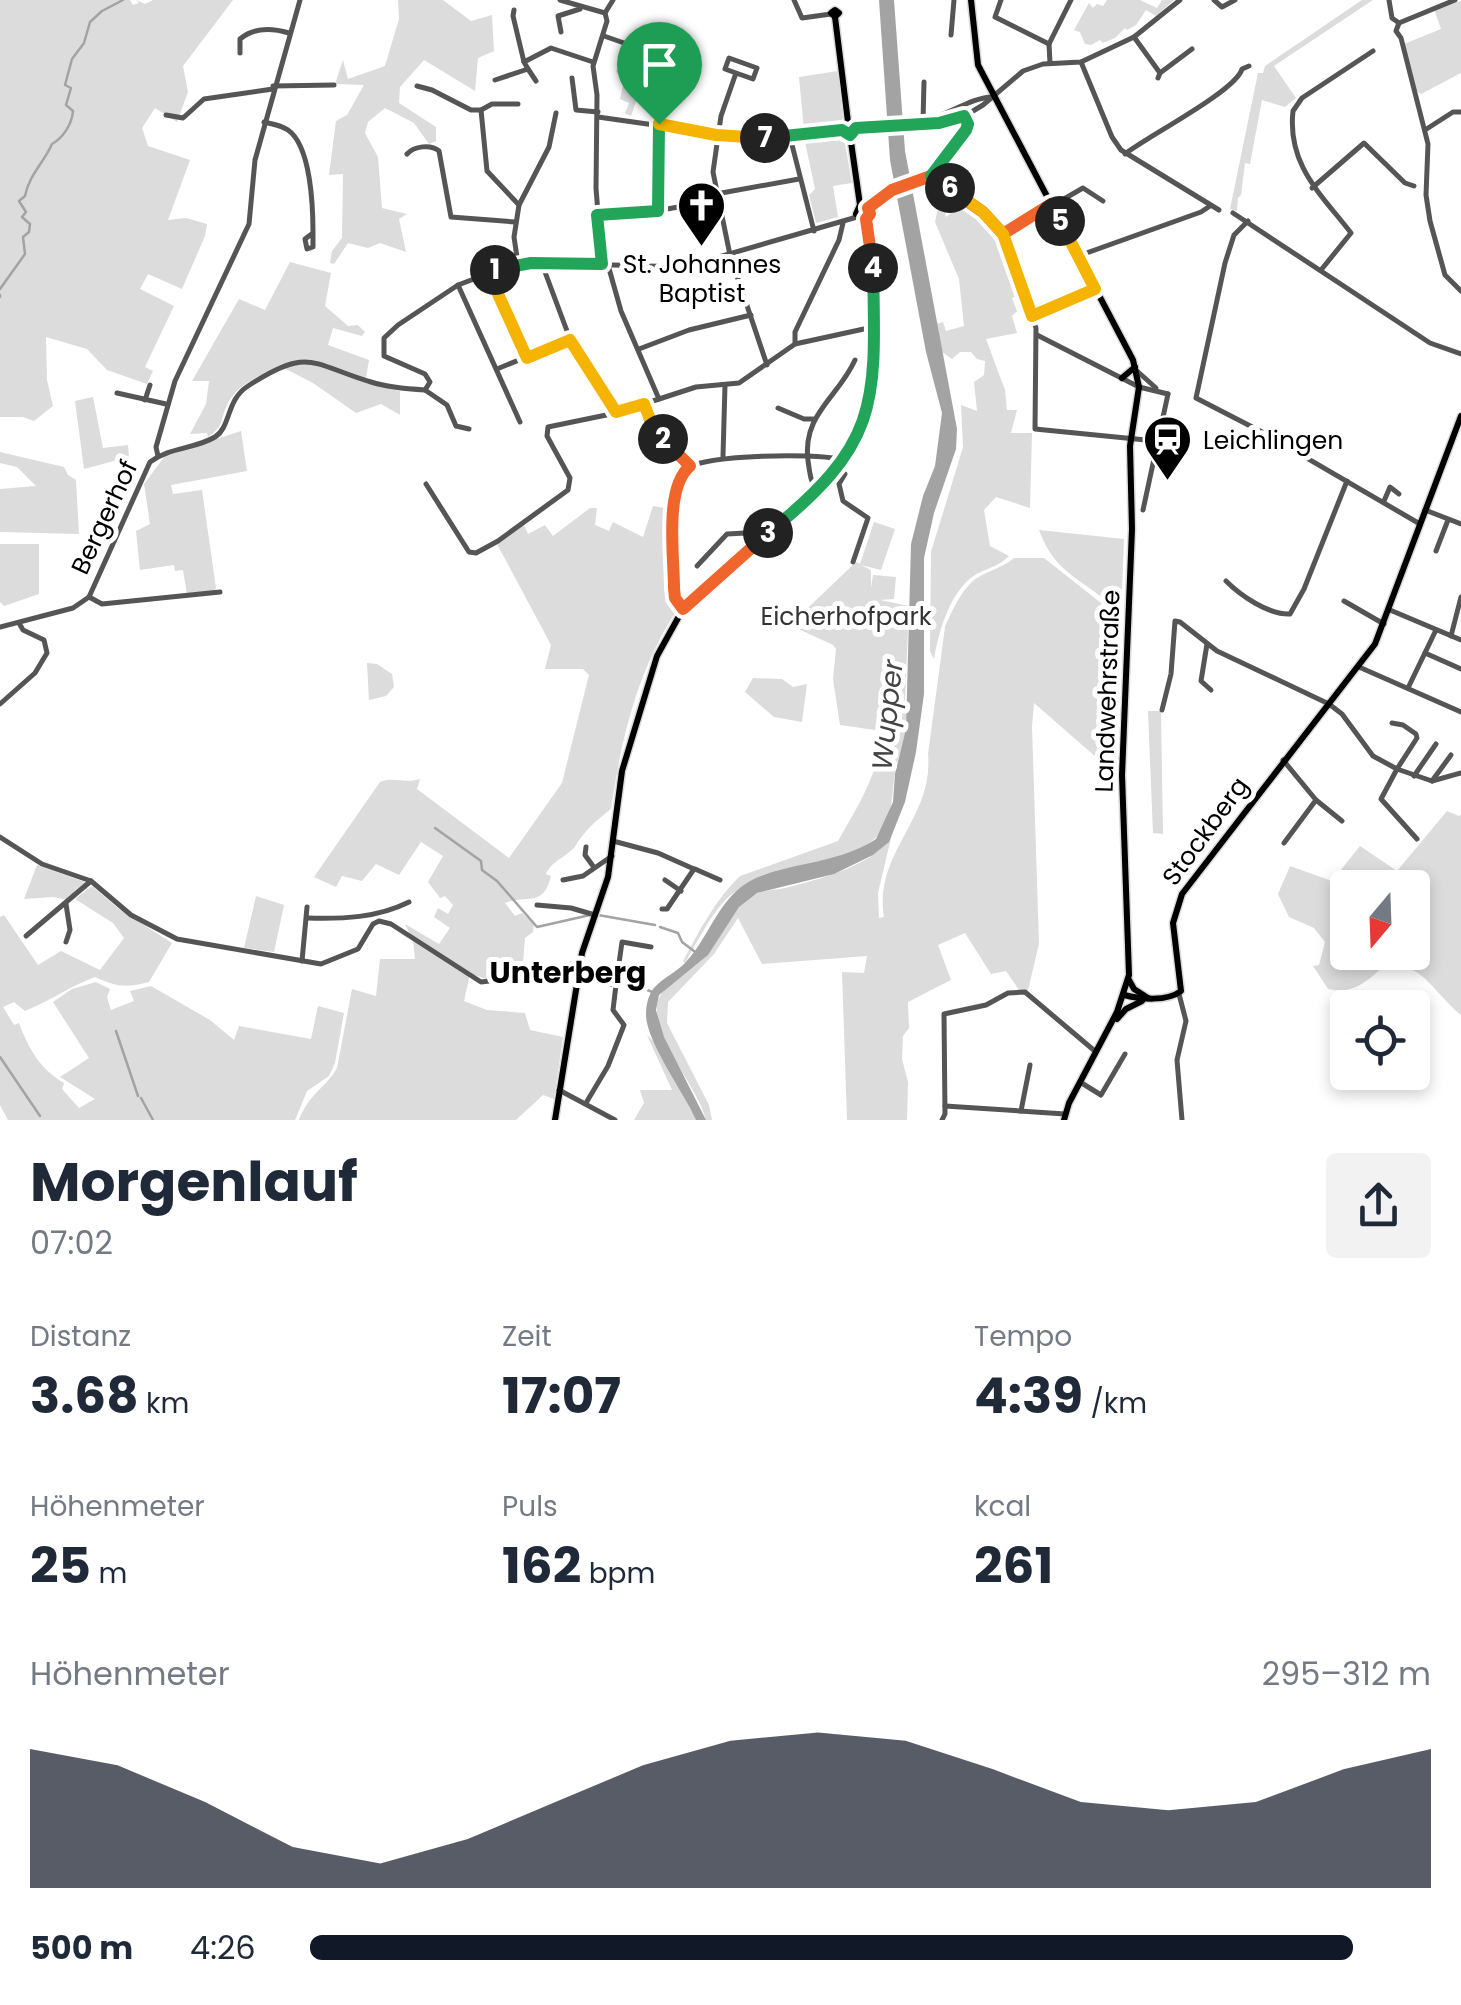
<!DOCTYPE html>
<html lang="de">
<head>
<meta charset="utf-8">
<style>
  body { margin:0; font-family:Poppins,sans-serif; background:#f2f2f3; color:#1f2937; height:100vh; display:flex; flex-direction:column; font-size:38px; white-space:nowrap }
  * { box-sizing:border-box; margin:0 }
  p { font-size:32px; color:#747a83 }
  .icon { flex:none; width:55px; height:55px; fill:none; stroke:currentColor; stroke-width:2; stroke-linecap:round; stroke-linejoin:round }
  .map { position:relative; height:1120px; overflow:hidden }
  .panel { display:flex; flex-direction:column; background:#fff; flex:1 }
  .panel>* { flex:none }
  .needle { width:65px; rotate:199deg }
  .fabs { position:absolute; left:1330px; top:870px; display:grid; gap:20px }
  .fabs a { display:grid; place-items:center; width:100px; height:100px; border-radius:10px; background:#fff; box-shadow:0 5px 15px #0003; font-size:50px }
  .pin { position:absolute; display:grid; place-items:center; width:85px; height:85px; color:#fff; margin:-102px -42px; border-radius:50% 50% 50% 0; rotate:-45deg; box-shadow:0 0 10px #0007 }
  .pin .icon { rotate:45deg }
  .km { position:absolute; width:50px; height:50px; margin:-25px; border-radius:50%; background:#222; color:#fff; font-size:28px; line-height:50px; text-align:center }
  .round { display:grid; place-items:center; flex:none; width:105px; height:105px; border-radius:10px; background:#f2f2f3 }
  .head { display:flex; align-items:center; justify-content:space-between; height:170px; padding:0 30px }
  h1 { font-size:55px; font-weight:700; line-height:75px }
  .figures { display:grid; grid-template-columns:repeat(3,1fr); gap:15px; height:170px; padding:10px 30px }
  .figures div { display:grid; align-content:center }
  .figures b { font-size:50px; font-weight:700 }
  .figures small { font-size:28px; font-weight:400 }
  .figures p { font-size:28px }
  .chart { height:280px; padding:20px 30px }
  .chart p { display:flex; justify-content:space-between }
  .chart svg { width:100%; height:180px; margin-top:10px; fill:#111827; opacity:.7 }
  ul { padding:0 30px; list-style:none; font-size:32px }
  li { display:grid; grid-template-columns:160px 120px 1fr; align-items:center; height:75px }
  li i { height:25px; border-radius:12px; background:#111827 }
  .map>svg:first-child { display:block }
</style>
</head>
<body>
<div class="map">
<svg width="1461" height="1120" viewBox="0 0 1461 1120">
  <rect width="100%" height="100%" fill="#fff"/>
  <g fill="#dcdcdc" fill-rule="evenodd">
    <path d="M0 0H130L133 5 139 3 136 0 145 4 153 0H233L183 66 188 92 177 122 155 108 142 128 148 146 190 160 168 220 186 218 207 224 205 236 182 289 148 274 140 289 174 306 145 367 153 371 147 384 107 370 87 349 46 337 47 380 53 406 34 421 23 417H0Z"/>
    <path d="M398 0H443L471 21 492 15 494 51 478 58 475 91 424 60 400 87 399 103 436 127V141L429 144 414 123 385 108 368 122 365 133 378 157 382 208 407 214 399 219 406 252 380 243 368 248 348 243 334 264 330 263 332 251 342 238 343 174 329 175 336 121 347 115 364 85 335 84 343 60 348 79 385 66 399 19Z"/>
    <path d="M1107 0H1140L1157 8 1162 0H1174L1156 16 1146 10 1136 25 1127 30 1125 28 1115 38 1103 43 1100 40 1091 45 1085 44 1080 32 1074 30 1089 3 1093 8 1097 4 1103 6Z"/>
    <path d="M1362 0H1373L1274 66 1296 98 1285 107 1262 100 1250 164 1245 163 1241 195 1238 198 1237 211 1230 209 1258 73H1263L1265 66Z"/>
    <path d="M1461 1V73L1421 94 1414 89 1404 44 1441 29 1434 9Z"/>
    <path d="M621 60 649 68 646 74 633 70 630 77H626L642 85 631 116 622 112 625 113 629 103 620 99 625 76 616 72Z"/>
    <path d="M838 71 843 118 837 127 804 130 799 77Z"/>
    <path d="M844 138 852 183 833 186 838 217 816 223 809 195 815 189 805 142Z"/>
    <path d="M942 202 946 217 962 204C1000 227 1007 253 1021 294L1012 298 1017 311 1012 316 1017 333 986 339 1005 390 1007 410H1017L1011 433H1032L1030 508 996 497 984 510 990 546 1009 556C996 568 989 567 975 575 950 591 939 631 934 659L930 651 931 552 963 447 961 405 977 411 974 382 984 375 985 361 977 359 971 352H960L952 359 942 352 936 324 943 322 946 331 964 326 959 279 935 222 939 203Z"/>
    <path d="M290 262 331 273 325 306 348 326 358 325 365 332 362 336 333 328 328 345 369 360 365 383 400 391V415L381 404 356 413 313 383 280 366C261 376 238 383 228 403 219 420 226 425 208 437L207 433 190 434 206 404 209 381H192L239 299 265 310Z"/>
    <path d="M93 397 103 448 128 445 129 457 84 469 75 401Z"/>
    <path d="M241 431 247 471 171 485 173 494 202 490 216 588 214 591 187 594 183 570 175 571 174 565 140 570 136 531 150 524 144 484 165 456Z"/>
    <path d="M0 452 64 467 68 475 76 480 79 534 0 532V489L36 486 17 467 0 463Z"/>
    <path d="M653 506 671 509 670 607 675 613C637 672 621 740 611 809 595 822 587 828 576 845 568 857 553 859 546 874L551 876C543 908 528 894 505 903L515 916 522 913 534 924 533 932 525 938 522 976 494 981 470 974 464 1001 487 1010 525 1013 530 1030 563 1037 554 1099 543 1095 516 1120H299C310 1092 324 1090 337 1068L352 989 376 996 380 959H415L413 941 405 924 439 944 450 928 434 917 438 908 448 914 453 905 445 896 440 898 428 882 443 856 421 842 399 875 376 864 362 881 342 876 336 887 314 877 380 782C392 776 407 784 420 779L417 789 509 858 562 783 589 675 583 669H545L551 645 497 544 523 523 528 534 545 525 553 536 590 508H597L595 525 609 531 613 522 643 537Z"/>
    <path d="M874 522 895 529 881 570 861 565 871 570V588L873 575 896 577 894 599 880 600 909 606 905 701C912 722 901 746 896 768 891 790 895 814 879 834 859 861 795 864 765 874 755 878 741 888 732 894 713 909 698 941 685 963L683 961C700 930 715 900 740 876L838 841C860 802 878 776 882 731L840 725 833 679 836 649 833 645 790 625 856 562 860 564Z"/>
    <path d="M1039 530 1124 539 1121 616C1090 579 1057 580 1039 530Z"/>
    <path d="M0 544H39V594L4 606 0 602Z"/>
    <path d="M1014 558H1044L1101 603 1105 610 1118 645 1110 708 1112 771 1034 703 1032 726 1039 944 1028 990H1019L1006 971 991 974 965 933 938 945 951 980 908 1002 909 1028 903 1036 902 1059 908 1082 907 1120H847L842 972 864 973 867 956 762 964 738 918 714 954 668 1002 667 1023 709 1105 712 1120H706C696 1082 657 1049 657 1008 657 985 688 973 703 959 722 940 729 908 755 894 764 890 776 890 785 888 816 880 878 865 892 834L878 893 879 918 884 917C873 853 934 819 928 754L945 627C952 611 962 588 977 578 990 570 1002 568 1014 558Z"/>
    <path d="M367 663 377 664 392 674 394 687 386 696 369 700Z"/>
    <path d="M753 678 782 679 793 687 807 684 802 722 774 717 745 692Z"/>
    <path d="M1148 711H1161L1163 834 1153 833Z"/>
    <path d="M1447 811 1459 816 1461 814V1015C1433 992 1427 968 1388 962 1370 979 1355 995 1328 989L1313 966 1319 965 1325 942 1314 928 1289 917 1278 894 1290 866 1332 881 1360 846 1397 871ZM1348 888H1412V952H1348Z"/>
    <path d="M37 865 85 882V885L68 900 53 897 24 899Z"/>
    <path d="M92 886 119 909 172 943 149 982C127 988 116 987 95 977 70 986 50 1001 25 1011L14 1002 3 1007 14 1025 19 1023C29 1049 39 1068 64 1083L62 1089 79 1108 95 1099 60 1077 89 1058 53 1002 72 989 96 982 110 989 107 997 111 1010 134 1001 130 991 151 986 210 1020 234 1040 239 1026 311 1039 318 1006 344 1013 335 1063 329 1076 307 1091 295 1120H8L0 1105V917L4 915 38 965 61 951 100 970 124 938 113 923 75 899Z"/>
    <path d="M256 896 284 905 274 952 244 948Z"/>
    <path d="M647 1035 656 1044 696 1120H634L644 1103 640 1090H672Z"/>
  </g>
  <path fill="#a3a3a3" d="M879 0H894L905 151 957 429 956 449 934 513 924 558V694L916 752 905 802 889 842 873 855 834 874 757 893 739 907 708 955 659 995 656 1010 664 1037 706 1120H696C684 1093 647 1042 646 1016 646 981 667 981 685 963 714 932 719 889 766 874 802 862 843 861 876 839L893 802 895 774 906 729 911 544 923 496 935 466 942 413 926 352 890 160Z"/>
  <g fill="none" stroke-linecap="round" stroke-linejoin="round">
    <g stroke="#a3a3a3" stroke-width="2.5">
      <path d="M0 289 25 254 23 237 29 232 30 224 22 217 26 212 19 201 25 196C29 175 43 164 52 144 63 138 72 124 73 111L66 105 71 88 65 85 72 59 84 43 90 22 102 11 123 0"/>
      <path d="M0 295V297"/>
      <path d="M435 828 481 861 482 870 497 881 537 927 590 915"/>
      <path d="M598 915 655 925"/>
      <path d="M660 927 678 933 682 942 694 951"/>
      <path d="M634 985 655 993"/>
      <path d="M116 1031 138 1096"/>
      <path d="M0 1057 40 1116"/>
      <path d="M141 1098 153 1120"/>
    </g>
    <defs>
      <g id="major">
        <path d="M971 0 978 65 1133 360 1139 387 1130 446 1132 529 1122 775 1129 975 1117 1012 1069 1103 1064 1120"/>
        <path d="M835 10 839 13 835 17 831 13Z"/>
        <path d="M835 17 848 122"/>
        <path d="M848 122 843 125 842 131 850 135"/>
        <path d="M848 122 856 128 850 135"/>
        <path d="M850 135 860 205"/>
        <path d="M860 205 856 214 866 219"/>
        <path d="M860 205 870 210 866 219"/>
        <path d="M1122 378 1135 367"/>
        <path d="M1129 980 1134 989 1148 998"/>
        <path d="M1124 995C1140 999 1167 1002 1181 991L1173 923 1182 894 1375 644 1461 416"/>
        <path d="M1117 1019 1126 1009 1142 1001"/>
        <path d="M555 1120 582 953 608 877 622 771 657 656 683 609 830 479 851 451 863 425 870 400 874 359 873 264 866 219"/>
      </g>
    </defs>
    <use href="#major" stroke="#dbdbdb" stroke-width="9"/>
    <g stroke="#555" stroke-width="5">
      <path d="M560 0 605 13"/>
      <path d="M794 0 802 18 831 14"/>
      <path d="M1001 0 995 17 1049 44"/>
      <path d="M1214 0 1222 7 1235 0"/>
      <path d="M1389 0 1392 18 1399 23 1396 31 1401 38 1428 144 1426 195 1430 221 1445 275 1461 291"/>
      <path d="M514 10 513 16 524 62"/>
      <path d="M1399 23 1455 0"/>
      <path d="M561 32 558 16 580 9"/>
      <path d="M951 35 954 0"/>
      <path d="M604 36 644 50 640 61 624 56 628 45"/>
      <path d="M1134 37 1160 73"/>
      <path d="M240 53V39C254 27 272 28 289 33"/>
      <path d="M1081 62 1112 137 1121 150 1219 210"/>
      <path d="M1050 63 1049 44 1071 0"/>
      <path d="M528 69 536 81"/>
      <path d="M736 73 725 69 729 58 757 68 753 79 736 73 721 116 713 172 730 255 767 365"/>
      <path d="M572 78 576 110 598 112"/>
      <path d="M1158 78 1160 73 1192 49"/>
      <path d="M495 80 528 69 524 62 551 48 593 62"/>
      <path d="M273 86 334 85"/>
      <path d="M417 86 432 90 471 110H481L492 104H518"/>
      <path d="M481 110 487 171 519 205 514 237 518 264"/>
      <path d="M166 115 183 118 204 99 273 89"/>
      <path d="M598 117 746 138 842 131"/>
      <path d="M923 121C947 116 972 97 992 97"/>
      <path d="M923 121 924 82"/>
      <path d="M264 122C272 124 281 125 288 130 311 146 313 207 313 233L305 239 307 249 313 247V233"/>
      <path d="M906 123 958 120 983 105 1023 71 1043 64 1081 62 1134 37 1180 0"/>
      <path d="M656 124C662 100 670 77 678 53L692 59 689 69 674 64"/>
      <path d="M856 128 908 123"/>
      <path d="M1425 130 1453 112H1461"/>
      <path d="M790 137 814 231"/>
      <path d="M407 154C414 146 431 144 439 151L451 217 515 222"/>
      <path d="M1125 154C1148 136 1236 91 1242 69L1249 66"/>
      <path d="M931 176 983 212 1003 234 1036 328 1035 429 1156 441"/>
      <path d="M1312 188 1364 143 1405 183 1414 186"/>
      <path d="M716 194 799 179"/>
      <path d="M519 205 549 147 556 113"/>
      <path d="M868 208 891 190 931 176 966 130 968 124 965 117"/>
      <path d="M658 211 659 124"/>
      <path d="M1233 213 1430 343 1461 354"/>
      <path d="M597 215 645 213 717 200"/>
      <path d="M1248 221 1234 235 1225 263 1196 398 1262 432 1420 524"/>
      <path d="M1003 234 1083 188 1103 201"/>
      <path d="M1078 256 1201 212 1210 206"/>
      <path d="M542 264 570 339 616 413"/>
      <path d="M602 264 596 188 597 95 593 66 607 21 605 13 613 0"/>
      <path d="M608 265 621 311 659 399"/>
      <path d="M1321 270 1351 233C1321 194 1287 165 1293 111L1302 98 1373 51"/>
      <path d="M489 272 527 358"/>
      <path d="M458 285 520 422"/>
      <path d="M1032 316 1095 289"/>
      <path d="M1037 335 1139 387 1168 394"/>
      <path d="M795 344V332L839 240 843 223"/>
      <path d="M639 349 689 330 751 315"/>
      <path d="M497 369 570 339"/>
      <path d="M1137 371 1156 388"/>
      <path d="M425 390 447 405 456 426 469 429"/>
      <path d="M117 393 166 404"/>
      <path d="M145 400 150 385"/>
      <path d="M644 404 653 427 690 466"/>
      <path d="M778 408 804 419H813"/>
      <path d="M158 456 156 447 175 381 249 224 255 160 300 0"/>
      <path d="M723 456 725 385"/>
      <path d="M839 468 845 474 839 484 843 501 868 518 853 562"/>
      <path d="M426 484 469 552 476 553 498 541 568 490 570 478 547 436 548 427 616 413 696 387 739 383 795 344 873 327"/>
      <path d="M818 492C810 482 810 473 808 461 802 414 838 398 855 360"/>
      <path d="M1384 501 1390 487 1399 494"/>
      <path d="M1143 510 1168 394"/>
      <path d="M1425 510 1461 524"/>
      <path d="M1436 551 1448 520"/>
      <path d="M697 566 727 534 745 533 755 544"/>
      <path d="M1226 581C1241 596 1269 615 1290 614L1304 589 1347 481"/>
      <path d="M89 597 102 604 220 592"/>
      <path d="M1344 601 1384 624"/>
      <path d="M683 609 675 597 674 588C674 559 668 512 676 485 678 478 683 471 690 467 710 455 813 453 838 459"/>
      <path d="M1390 610 1461 640"/>
      <path d="M0 627 73 608 89 597 150 462C170 447 195 449 215 437 231 427 226 400 248 386 309 346 311 364 371 382 387 387 407 389 425 390L430 382 425 374 384 356V338L398 325 458 285 511 265 541 263 684 267 857 217"/>
      <path d="M1451 636 1461 597"/>
      <path d="M1207 644 1201 681 1211 690"/>
      <path d="M1425 653 1461 669"/>
      <path d="M1359 667 1461 712"/>
      <path d="M1408 688 1436 630"/>
      <path d="M0 704 35 673 47 653 44 640 23 630 19 623"/>
      <path d="M1162 710 1171 674 1175 621 1180 622 1217 651 1329 704 1342 714 1373 756 1397 769 1381 799 1417 839"/>
      <path d="M1392 723 1403 725 1416 734 1417 738 1397 769 1432 781 1461 773"/>
      <path d="M1283 760 1316 800 1342 821"/>
      <path d="M1414 776 1436 744"/>
      <path d="M1432 781 1451 755"/>
      <path d="M0 837 42 864 91 881 131 915 177 939 321 964 358 949 373 924 379 921 391 924 481 982 538 975 581 960"/>
      <path d="M613 841 658 853 694 869 667 909H662"/>
      <path d="M1284 843 1316 800"/>
      <path d="M586 847 585 855 593 866"/>
      <path d="M695 869 720 880"/>
      <path d="M563 880 583 876 612 856"/>
      <path d="M665 880 681 891"/>
      <path d="M66 904 70 930 66 942"/>
      <path d="M537 905 571 908 595 915"/>
      <path d="M307 918C343 919 377 918 409 902"/>
      <path d="M26 936 91 881"/>
      <path d="M302 961 307 907"/>
      <path d="M579 979 616 985 622 942 651 947"/>
      <path d="M1179 994 1186 1021 1177 1060 1182 1120"/>
      <path d="M1080 1082 1101 1095 1125 1054"/>
      <path d="M559 1090 615 1120"/>
      <path d="M586 1103 608 1066 624 1025 613 1010 616 985"/>
      <path d="M945 1106 1065 1114"/>
      <path d="M1021 1111 1030 1065"/>
      <path d="M942 1120 945 1114 944 1014 986 1005 1008 993 1025 992 1096 1052"/>
    </g>
    <use href="#major" stroke="#000" stroke-width="6"/>
  </g>
  <g fill="none" stroke-linecap="round" stroke-linejoin="round">
    <defs>
      <path id="split-1" d="M495 270 531 263 602 264 597 215 658 211 659 124"/>
      <path id="split-2" d="M495 270 488 272 527 358 570 340 616 412 644 404 653 427 663 439"/>
      <path id="split-3" d="M663 439 690 466C664 488 674 555 674 588L675 598 683 609 768 533"/>
      <path id="split-4" d="M768 533C880 443 876 405 873 268"/>
      <path id="split-5" d="M873 268 866 219 870 214 868 208 892 190 931 176 983 212 1003 234 1051 204 1060 221"/>
      <path id="split-6" d="M950 188 983 212 1003 234 1032 316 1095 289 1060 221"/>
      <path id="split-7" d="M765 138 842 130 850 135 856 128 939 123 964 116 968 124 966 130 931 176 950 188"/>
      <path id="split-8" d="M659 124 716 135 765 138"/>
    </defs>
    <use href="#split-1" stroke="#fff" stroke-width="20"/>
    <use href="#split-2" stroke="#fff" stroke-width="20"/>
    <use href="#split-3" stroke="#fff" stroke-width="20"/>
    <use href="#split-4" stroke="#fff" stroke-width="20"/>
    <use href="#split-5" stroke="#fff" stroke-width="20"/>
    <use href="#split-6" stroke="#fff" stroke-width="20"/>
    <use href="#split-7" stroke="#fff" stroke-width="20"/>
    <use href="#split-8" stroke="#fff" stroke-width="20"/>
    <use href="#split-1" stroke="#22a559" stroke-width="12"/>
    <use href="#split-2" stroke="#f5b400" stroke-width="12"/>
    <use href="#split-3" stroke="#f0652b" stroke-width="12"/>
    <use href="#split-4" stroke="#22a559" stroke-width="12"/>
    <use href="#split-5" stroke="#f0652b" stroke-width="12"/>
    <use href="#split-6" stroke="#f5b400" stroke-width="12"/>
    <use href="#split-7" stroke="#22a559" stroke-width="12"/>
    <use href="#split-8" stroke="#f5b400" stroke-width="12"/>
  </g>
  <defs>
    <symbol id="church-pin" viewBox="-11 -11 22 30"><path d="M0 17L-7.5 6A9.5 9.5 0 1 1 7.5 6Z" fill="#000" stroke="#fff"/><path d="M-1.2-6h2.4v3.5h3.3v2.4h-3.3V6h-2.4V-.1h-3.3v-2.4h3.3Z" fill="#fff"/></symbol>
    <symbol id="station-pin" viewBox="-11 -11 22 30"><path d="M0 17L-7.5 6A9.5 9.5 0 1 1 7.5 6Z" fill="#000" stroke="#fff"/><path d="M-3-6H3Q5-6 5-4V2Q5 4 3 4L4.5 6H3L1.5 4h-3L-3 6H-4.5L-3 4Q-5 4-5 2V-4Q-5-6-3-6ZM-3.5-4v3h7v-3ZM-3.5 1v1.5H-2V1ZM2 1v1.5H3.5V1Z" fill="#fff"/></symbol>
  </defs>
  <g fill-rule="evenodd">
    <use href="#church-pin" x="674" y="178" width="55" height="75"/>
    <use href="#station-pin" x="1140" y="412" width="55" height="75"/>
  </g>
  <g text-anchor="middle" stroke-width="10" stroke-linejoin="round" paint-order="stroke">
    <g font-size="25" fill="#000" stroke="#fff">
      <text x="702" y="273">St. Johannes<tspan x="702" dy="29">Baptist</tspan></text>
      <text x="1203" y="449" text-anchor="start">Leichlingen</text>
    </g>
    <g font-size="25" fill="#000" stroke="#fff">
      <text transform="translate(104 517) rotate(-65)" y="9">Bergerhof</text>
      <text transform="translate(1107 691) rotate(-88)" y="9">Landwehrstraße</text>
      <text transform="translate(1205 831) rotate(-54)" y="9">Stockberg</text>
    </g>
    <g font-size="25" fill="#333" stroke="#fff">
      <text x="846" y="625">Eicherhofpark</text>
    </g>
    <g font-size="28" font-style="italic" fill="#444" stroke="#fff">
      <text transform="translate(887 715) rotate(-84)" y="10">Wupper</text>
    </g>
    <g font-size="30" font-weight="bold" fill="#000" stroke="#fff">
      <text x="568" y="983">Unterberg</text>
    </g>
  </g>
</svg>
<div class="fabs">
<a><svg class="needle" viewBox="-14 -14 28 28"><path d="M0-13l5 13h-10z" fill="#e53935"/><path d="M0 13l5-13h-10z" fill="#747a83"/></svg></a>
<a><svg class="icon" aria-label="locate" viewBox="0 0 24 24"><circle cx="12" cy="12" r="6"/><path d="M12 2v4M12 18v4M2 12h4M18 12h4"/></svg></a>
</div>
<div class="pin" style="left:659px;top:124px;background:#1e9e55"><svg class="icon" aria-label="arrive" viewBox="0 0 24 24"><path d="M6 21V4h12l-3 4 3 4H6"/></svg></div>
<b class="km" style="left:495px;top:270px">1</b>
<b class="km" style="left:663px;top:439px">2</b>
<b class="km" style="left:768px;top:533px">3</b>
<b class="km" style="left:873px;top:268px">4</b>
<b class="km" style="left:1060px;top:221px">5</b>
<b class="km" style="left:950px;top:188px">6</b>
<b class="km" style="left:765px;top:138px">7</b>
</div>
<section class="panel">
<div class="head"><div><h1>Morgenlauf</h1><p>07:02</p></div><a class="round"><svg class="icon" aria-label="share" viewBox="0 0 24 24"><path d="M12 15V3M7 8l5-5 5 5M5 13v7h14v-7"/></svg></a></div>
<div class="figures">
<div><p>Distanz</p><b>3.68<small> km</small></b></div>
<div><p>Zeit</p><b>17:07</b></div>
<div><p>Tempo</p><b>4:39<small> /km</small></b></div>
</div>
<div class="figures">
<div><p>Höhenmeter</p><b>25<small> m</small></b></div>
<div><p>Puls</p><b>162<small> bpm</small></b></div>
<div><p>kcal</p><b>261</b></div>
</div>
<div class="chart"><p><span>Höhenmeter</span>295–312 m</p>
<svg viewBox="0 0 160 44" preserveAspectRatio="none"><path d="M0 44V10L10 14L20 23L30 34L40 38L50 32L60 23L70 14L80 8L90 6L100 8L110 15L120 23L130 25L140 23L150 15L160 10V44z"/></svg>
</div>
<ul>
<li><b>500 m</b>4:26<i style="width:93%"></i></li>
</ul>
</section>
</body>
</html>
